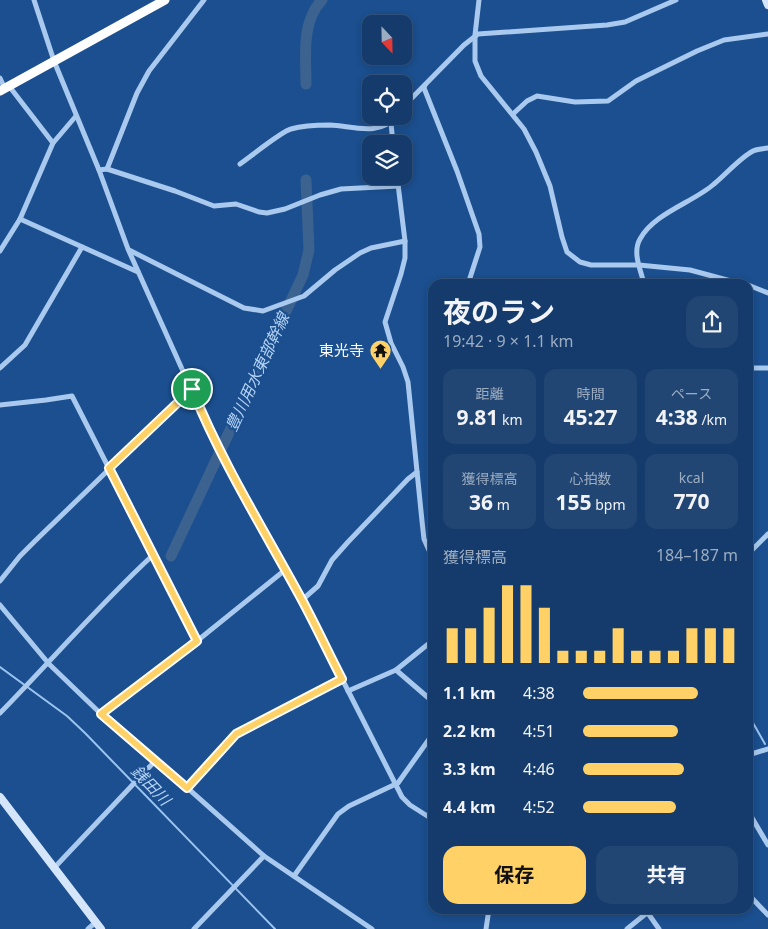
<!DOCTYPE html>
<html lang="ja">
<head>
<meta charset="utf-8">
<style>
  body { margin:0; font-family:"Noto Sans","Noto Sans JP",sans-serif; background:#214673; color:#f1f3f6; height:100vh; display:flex; flex-direction:column; font-size:19px; white-space:nowrap }
  * { box-sizing:border-box; margin:0 }
  p { font-size:16px; color:#9dadc1 }
  .icon { flex:none; width:28px; height:28px; fill:none; stroke:currentColor; stroke-width:2; stroke-linecap:round; stroke-linejoin:round }
  .map { position:relative; flex:1; overflow:hidden }
  .drawer { position:absolute; left:428px; top:279px; width:325px; height:635px; display:flex; flex-direction:column; background:#143b6b; border-radius:15px; box-shadow:0 2px 8px #0003,0 0 0 1px #33557e }
  .drawer>* { flex:none }
  .needle { width:32px; rotate:158deg }
  .fabs { position:absolute; left:362px; top:15px; display:grid; gap:10px }
  .fabs a { display:grid; place-items:center; width:50px; height:50px; border-radius:10px; background:#143b6b; box-shadow:0 2px 8px #0003,0 0 0 1px #33557e; font-size:25px }
  .pin { position:absolute; display:grid; place-items:center; width:42px; height:42px; color:#fff; margin:-21px; border:2px solid #fff; border-radius:50%; box-shadow:0 1px 5px #0007 }
  .round { display:grid; place-items:center; flex:none; width:52px; height:52px; border-radius:15px; background:#214673 }
  .summary { display:flex; align-items:center; justify-content:space-between; height:85px; padding:0 15px }
  h1 { font-size:28px; font-weight:700; line-height:38px }
  .figures { display:grid; grid-template-columns:repeat(3,1fr); gap:8px; height:85px; padding:5px 15px }
  .figures div { display:grid; align-content:center; border-radius:12px; background:#214673; text-align:center }
  .figures b { font-size:21px; font-weight:700 }
  .figures small { font-size:14px; font-weight:400 }
  .figures p { font-size:14px }
  .chart { height:140px; padding:10px 15px }
  .chart p { display:flex; justify-content:space-between }
  .chart svg { width:100%; height:90px; margin-top:5px; stroke:#ffd166; stroke-width:6 }
  .cta { display:flex; gap:10px; margin-top:auto; padding:10px 15px }
  .cta a { flex:1; height:58px; border-radius:15px; background:#ffd166; color:#111; font-size:20px; font-weight:700; line-height:58px; text-align:center }
  .cta a+a { background:#214673; color:#f1f3f6 }
  ul { padding:0 15px; list-style:none; font-size:16px }
  li { display:grid; grid-template-columns:80px 60px 1fr; align-items:center; height:38px }
  li i { height:12px; border-radius:6px; background:#ffd166 }
  .map>svg:first-child { display:block }
</style>
</head>
<body>
<div class="map">
<svg width="768" height="929" viewBox="0 0 768 929">
  <rect width="100%" height="100%" fill="#1b4f8f"/>
  <g fill="none" stroke-linecap="round" stroke-linejoin="round">
    <g stroke="#9cc4f0" stroke-width="2">
      <path d="M0 667 67 716 85 733 275 929"/>
      <path d="M748 714 765 744"/>
    </g>
    <g stroke="#3c6290" stroke-width="11">
      <path d="M306 84C306 56 301 22 322 0"/>
      <path d="M171 556 303 275 309 250 306 180"/>
    </g>
    <g stroke="#a9c9ee" stroke-width="5">
      <path d="M34 0 54 61 99 170 128 249 209 429 258 523 302 600 402 797 410 805 432 819"/>
      <path d="M479 0 475 35V61L481 76 524 129 536 152 550 186 562 237 567 252 580 262 591 265H639L690 270 742 284"/>
      <path d="M0 78 5 89"/>
      <path d="M425 85 424 88 457 171 479 234 480 247 468 284"/>
      <path d="M9 86 53 143"/>
      <path d="M404 106 464 45 478 34 607 25 625 22 676 0"/>
      <path d="M513 114 527 101 537 96 575 102 608 101 636 81 697 51 724 40 768 34"/>
      <path d="M391 123 393 144"/>
      <path d="M240 164C250 157 282 131 291 129 301 126 320 125 330 125 352 126 380 137 396 116"/>
      <path d="M107 169 137 93 149 71 204 0"/>
      <path d="M99 170 107 169 175 191 214 206 236 204 259 212 267 213 285 209 320 195 341 189 398 186"/>
      <path d="M397 176 405 241V258L401 274 385 322 391 343 403 367 408 382 422 521 424 539 432 557"/>
      <path d="M20 219 138 272"/>
      <path d="M129 250 244 308 263 311 304 296 335 270 360 253 371 248 405 241"/>
      <path d="M0 251 20 219 53 143 76 116"/>
      <path d="M644 284C641 270 632 253 640 239 654 213 694 202 714 184 725 175 741 157 753 151 757 149 763 149 768 148"/>
      <path d="M748 285 768 293"/>
      <path d="M0 368 25 345 82 247"/>
      <path d="M748 368H768"/>
      <path d="M0 405 46 400 72 396 197 641"/>
      <path d="M748 554 768 534"/>
      <path d="M0 581 20 556 35 541 192 389"/>
      <path d="M302 600 318 586 332 560 348 542 408 479 417 472"/>
      <path d="M0 605 49 664 101 714 156 760 264 856 372 929"/>
      <path d="M396 670 432 701"/>
      <path d="M348 691 396 670 432 641"/>
      <path d="M0 713C51 661 99 605 153 555"/>
      <path d="M101 714 197 641 285 570"/>
      <path d="M748 755 768 749"/>
      <path d="M187 787 236 734 342 679"/>
      <path d="M748 811 768 845"/>
      <path d="M55 867 156 760"/>
      <path d="M294 876 338 814 349 806 398 783 432 735"/>
      <path d="M748 894 768 915"/>
      <path d="M645 909 659 929"/>
      <path d="M88 929 96 922"/>
      <path d="M194 929 264 856"/>
      <path d="M486 929 489 909"/>
      <path d="M627 929 648 912"/>
    </g>
    <g stroke="#d6e6fa" stroke-width="8">
      <path d="M766 0 768 5"/>
      <path d="M0 797 101 929"/>
    </g>
    <path stroke="#fff" stroke-width="9" d="M0 91 165 0"/>
  </g>
  <g fill="none" stroke-linecap="round" stroke-linejoin="round">
    <defs>
      <path id="route" d="M192 389C222 463 264 530 302 600 316 626 328 652 342 679L236 734 187 788 101 714 197 641 109 468Z"/>
    </defs>
    <use href="#route" stroke="#fff" stroke-width="10"/>
    <use href="#route" stroke="#ffd166" stroke-width="6"/>
  </g>
  <defs>
    <symbol id="temple-pin" viewBox="-11 -11 22 30"><path d="M0 17L-7.5 6A9.5 9.5 0 1 1 7.5 6Z" fill="#ffd166" stroke="#1b4f8f"/><path d="M0-6L5-2H3V0L6.5 2.5H4V6H1.5V3h-3V6H-4V2.5H-6.5L-3 0V-2H-5Z" fill="#111"/></symbol>
  </defs>
  <g fill-rule="evenodd">
    <use href="#temple-pin" x="368" y="338" width="25" height="34"/>
  </g>
  <g text-anchor="middle" stroke-width="4.5" stroke-linejoin="round" paint-order="stroke">
    <g font-size="15" fill="#fff" stroke="#1b4f8f" text-anchor="end">
      <text x="364" y="356">東光寺</text>
    </g>
    <g font-size="16" font-style="italic" fill="#b5d3f5" stroke="#1b4f8f">
      <text transform="translate(257 372) rotate(-65)" y="6">豊川用水東部幹線</text>
      <text transform="translate(151 785) rotate(46)" y="6">銭田川</text>
    </g>
  </g>
</svg>
<div class="fabs">
<a><svg class="needle" viewBox="-14 -14 28 28"><path d="M0-13l5 13h-10z" fill="#e53935"/><path d="M0 13l5-13h-10z" fill="#9dadc1"/></svg></a>
<a><svg class="icon" aria-label="locate" viewBox="0 0 24 24"><circle cx="12" cy="12" r="6"/><path d="M12 2v4M12 18v4M2 12h4M18 12h4"/></svg></a>
<a><svg class="icon" aria-label="layers" viewBox="0 0 24 24"><path d="M12 4l9 5-9 5-9-5zM3 14l9 5 9-5"/></svg></a>
</div>
<div class="pin" style="left:192px;top:389px;background:#1e9e55"><svg class="icon" aria-label="arrive" viewBox="0 0 24 24"><path d="M6 21V4h12l-3 4 3 4H6"/></svg></div>
<section class="drawer">
<div class="summary"><div><h1>夜のラン</h1><p>19:42 · 9 × 1.1 km</p></div><a class="round"><svg class="icon" aria-label="share" viewBox="0 0 24 24"><path d="M12 15V3M7 8l5-5 5 5M5 13v7h14v-7"/></svg></a></div>
<div class="figures">
<div><p>距離</p><b>9.81<small> km</small></b></div>
<div><p>時間</p><b>45:27</b></div>
<div><p>ペース</p><b>4:38<small> /km</small></b></div>
</div>
<div class="figures">
<div><p>獲得標高</p><b>36<small> m</small></b></div>
<div><p>心拍数</p><b>155<small> bpm</small></b></div>
<div><p>kcal</p><b>770</b></div>
</div>
<div class="chart"><p><span>獲得標高</span>184–187 m</p>
<svg viewBox="0 0 160 44" preserveAspectRatio="none"><path d="M5 44V27M15 44V27M25 44V17M35 44V6M45 44V6M55 44V17M65 44V38M75 44V38M85 44V38M95 44V27M105 44V38M115 44V38M125 44V38M135 44V27M145 44V27M155 44V27"/></svg>
</div>
<ul>
<li><b>1.1 km</b>4:38<i style="width:74%"></i></li>
<li><b>2.2 km</b>4:51<i style="width:61%"></i></li>
<li><b>3.3 km</b>4:46<i style="width:65%"></i></li>
<li><b>4.4 km</b>4:52<i style="width:60%"></i></li>
</ul>
<div class="cta"><a>保存</a><a>共有</a></div>
</section>
</div>
</body>
</html>
